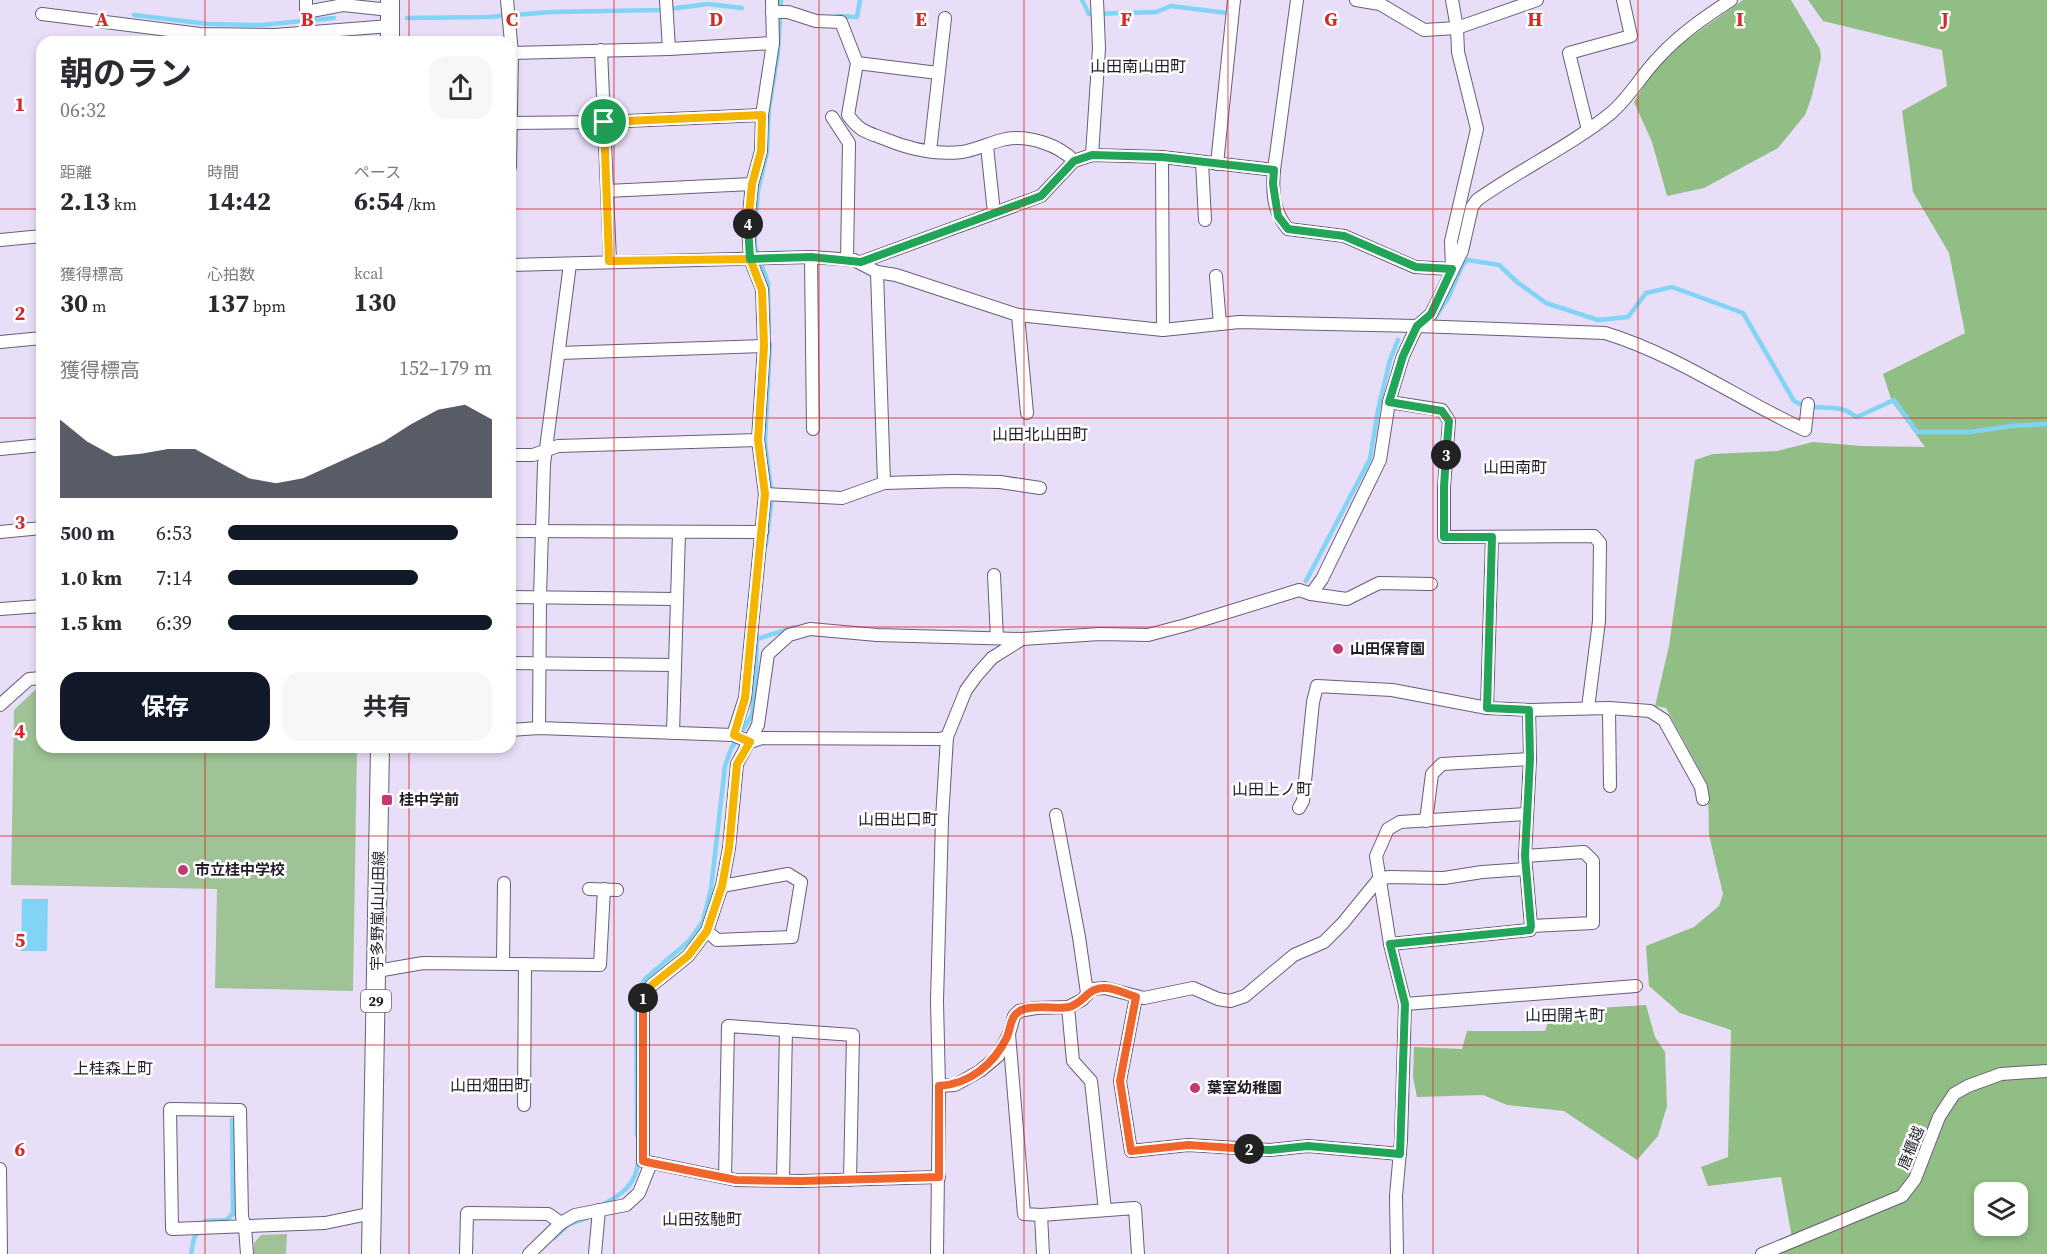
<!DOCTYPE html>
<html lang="ja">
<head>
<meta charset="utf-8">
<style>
  body { margin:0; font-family:"Source Serif 4","Noto Sans JP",serif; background:#f7f7f7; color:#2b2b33; height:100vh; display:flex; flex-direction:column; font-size:22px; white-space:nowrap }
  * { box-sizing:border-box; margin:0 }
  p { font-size:20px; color:#7c7c81 }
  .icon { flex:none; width:33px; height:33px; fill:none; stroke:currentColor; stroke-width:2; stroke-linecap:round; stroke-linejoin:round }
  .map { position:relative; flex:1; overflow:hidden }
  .panel { position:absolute; left:36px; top:36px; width:480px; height:717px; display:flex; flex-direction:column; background:#fff; border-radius:18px; box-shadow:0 3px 9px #0003 }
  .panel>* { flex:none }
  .controls { position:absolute; left:1974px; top:1182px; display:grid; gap:12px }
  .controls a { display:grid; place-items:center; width:54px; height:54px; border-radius:12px; background:#fff; box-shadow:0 3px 9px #0003; font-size:30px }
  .pin { position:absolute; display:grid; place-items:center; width:51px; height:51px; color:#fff; margin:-26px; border:3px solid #fff; border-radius:50%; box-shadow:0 2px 6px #0007 }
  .km { position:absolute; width:30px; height:30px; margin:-15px; border-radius:50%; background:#222; color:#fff; font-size:16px; line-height:30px; text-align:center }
  .round { display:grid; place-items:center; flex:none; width:63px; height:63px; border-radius:18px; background:#f7f7f7 }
  .headline { display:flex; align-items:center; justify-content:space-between; height:102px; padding:0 24px }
  h1 { font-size:33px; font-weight:700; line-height:45px }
  .stats { display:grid; grid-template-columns:repeat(3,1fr); gap:9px; height:102px; padding:6px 24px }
  .stats div { display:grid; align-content:center }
  .stats b { font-size:26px; font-weight:700 }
  .stats small { font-size:16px; font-weight:400 }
  .stats p { font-size:16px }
  .chart { height:168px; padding:12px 24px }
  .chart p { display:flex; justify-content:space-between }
  .chart svg { width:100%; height:108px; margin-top:6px; fill:#111827; opacity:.7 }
  .action { display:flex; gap:12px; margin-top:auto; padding:12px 24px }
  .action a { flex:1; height:69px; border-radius:18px; background:#111827; color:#fff; font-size:24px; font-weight:700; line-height:69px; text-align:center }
  .action a+a { background:#f7f7f7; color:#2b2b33 }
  ul { padding:0 24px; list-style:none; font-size:20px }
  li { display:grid; grid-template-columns:96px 72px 1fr; align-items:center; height:45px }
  li i { height:15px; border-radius:8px; background:#111827 }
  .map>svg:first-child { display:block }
</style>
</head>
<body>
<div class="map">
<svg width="2047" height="1254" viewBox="0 0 2047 1254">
  <rect width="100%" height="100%" fill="#e9def8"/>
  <g fill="#9fc396">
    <path d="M35 690H42V747H357L353 991 215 988 217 889 11 885 14 710Z"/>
    <path d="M287 1234 286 1254H254V1243L261 1235Z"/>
  </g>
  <g fill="#91be85" fill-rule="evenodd">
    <path d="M1743 0H1791L1820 49 1821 58 1811 99 1805 115 1778 148 1704 188 1667 196 1652 142 1634 102 1652 73 1681 44Z"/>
    <path d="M1808 0H2047V1254H1759L1792 1238 1781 1177 1708 1186 1701 1167 1728 1157 1731 1030 1680 1013 1649 986 1646 946 1694 927 1719 906 1723 894 1709 835 1708 785 1666 708 1655 706 1669 646 1695 460 1713 454 1777 451 1813 442 1862 446 1925 447 1892 402 1883 374 1965 333 1949 253 1913 192 1902 111 1947 86 1942 50 1823 21ZM1984 1192H2018V1226H1984Z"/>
    <path d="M1646 1005 1655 1037 1665 1052 1667 1106 1658 1136 1637 1160 1564 1111 1507 1105 1483 1095 1417 1097 1413 1077 1414 1047 1462 1049 1467 1031H1545L1552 1011Z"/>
  </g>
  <path fill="#82d4f6" d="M22 899H48L47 951H21Z"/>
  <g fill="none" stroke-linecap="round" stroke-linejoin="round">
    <g stroke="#82d4f6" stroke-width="4.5">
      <path d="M1082 0 1089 14 1156 12 1171 6 1227 13"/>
      <path d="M134 15 208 24 261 25 334 18"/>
      <path d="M837 16 857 17 860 0"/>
      <path d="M407 18 489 17 551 12 662 10 708 4 742 8"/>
      <path d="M1435 318 1448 298 1463 264 1468 260 1499 265 1517 282 1546 303 1598 320 1628 317 1646 293 1672 287 1743 313 1794 401C1812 412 1827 404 1844 410 1848 411 1853 415 1857 417L1894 400 1917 432H1970L2011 426 2047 424"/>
      <path d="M769 333 768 283 755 246V230L758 191 767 152 769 109 778 53 781 0"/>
      <path d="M766 545 772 497 765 442 770 344"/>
      <path d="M1306 581 1370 459 1378 410 1390 360 1398 340"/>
      <path d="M757 639 795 627"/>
      <path d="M637 1135 636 994 645 979 689 941 703 921 711 889 725 766 731 749 752 715 756 670 757 634"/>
      <path d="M600 1207C605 1202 611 1201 617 1196 631 1187 638 1175 638 1158"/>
      <path d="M554 1238 569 1224 587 1218"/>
      <path d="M191 1254 194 1238 205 1221 226 1220 233 1214 232 1120"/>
    </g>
    <defs>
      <g id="street">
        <path d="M306 0V12L343 5 390 10"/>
        <path d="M507 0 512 53 510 167"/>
        <path d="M666 0 669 49"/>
        <path d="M1297 0 1274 170C1272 193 1273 211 1288 229L1344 236 1415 267 1452 269"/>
        <path d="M1356 0 1380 4 1424 30 1457 28 1537 0"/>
        <path d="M772 12H788L816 21 841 22 857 63 848 115C860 132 867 132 885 139 909 149 936 155 962 152 977 150 991 142 1006 139 1029 135 1059 145 1074 161"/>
        <path d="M42 14 200 34 275 35 390 26"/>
        <path d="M601 50 610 261"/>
        <path d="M512 53 669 49 773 43"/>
        <path d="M857 63 938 73"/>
        <path d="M832 117 849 143 847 260"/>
        <path d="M510 123 604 122 762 115"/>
        <path d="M1588 130 1569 53 1631 36 1623 0"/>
        <path d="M987 146 994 213"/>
        <path d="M930 151 945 18"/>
        <path d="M1092 155 1099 48 1097 0"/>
        <path d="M1162 157 1163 330"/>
        <path d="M1202 162 1205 220"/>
        <path d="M1217 164 1234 0"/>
        <path d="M607 191 752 184"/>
        <path d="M0 240 42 236"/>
        <path d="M811 257 813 429"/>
        <path d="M861 262 1041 196 1074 161 1092 155 1162 157 1274 170"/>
        <path d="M510 265 811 257 854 260 877 272 896 275 1018 315 1163 330 1239 322 1417 326 1605 333C1677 355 1738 399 1805 430L1808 404"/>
        <path d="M1452 268 1451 241 1477 129 1458 52 1457 28 1452 0"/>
        <path d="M877 272 884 483"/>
        <path d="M1216 276 1220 324"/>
        <path d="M1018 315 1027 413"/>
        <path d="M0 342 42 338"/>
        <path d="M559 353 764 346"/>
        <path d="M1389 402 1442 410 1449 421 1444 487V537L1594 536 1600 543 1599 621 1588 708"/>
        <path d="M0 449 42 445"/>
        <path d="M510 455H533L558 446 758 440"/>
        <path d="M765 494 842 498 884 483 954 481 1000 482 1040 488"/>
        <path d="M510 531 762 532"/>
        <path d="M0 532 42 528"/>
        <path d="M994 575 997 638"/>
        <path d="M1311 594 1322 579 1380 460 1389 402 1403 356 1417 326 1431 314 1462 251 1472 207 1477 200C1519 170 1572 145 1611 113 1630 97 1642 74 1659 57 1680 34 1705 17 1731 0"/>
        <path d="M510 597 677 599"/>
        <path d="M0 609 42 606"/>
        <path d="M510 663 675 665"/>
        <path d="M0 705 29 679 42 678"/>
        <path d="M1487 708 1492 537"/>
        <path d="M1609 708 1610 786"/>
        <path d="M539 728 540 597 544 464 570 264"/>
        <path d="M510 730 539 728 733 735 750 742 762 738 939 739 947 737"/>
        <path d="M673 733 679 533"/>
        <path d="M733 735 745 698 765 494 758 440 764 346 762 289 750 259 748 224 752 184 761 151 762 115 773 43 772 0"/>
        <path d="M1299 808 1303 801 1313 702 1317 686 1392 690 1487 708 1529 710 1609 708 1650 711 1664 720 1701 787 1703 799"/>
        <path d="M1056 815 1079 937 1087 993"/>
        <path d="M1426 821 1432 774 1442 764 1530 759"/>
        <path d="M1525 856 1584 852 1593 861V923L1531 926"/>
        <path d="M589 889 617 890"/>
        <path d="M707 931 717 940 792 937 801 882 788 874 722 886"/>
        <path d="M1390 944 1530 930 1531 926 1525 856 1530 759 1529 710"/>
        <path d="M503 963 504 883"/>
        <path d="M377 971 423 963 600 965 604 889"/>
        <path d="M1136 997 1120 1081 1131 1151 1188 1145 1270 1150 1308 1146 1400 1154"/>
        <path d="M1405 1004 1636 986"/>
        <path d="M1068 1007 1073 1061 1091 1081 1105 1210"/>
        <path d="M1009 1034 1024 1214 1041 1215 1135 1208 1138 1254"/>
        <path d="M939 1086 955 1085 980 1071 998 1056 1009 1034 1014 1016 1019 1011 1036 1008 1068 1007 1082 1000 1092 989 1105 988 1144 998 1193 988 1218 999 1230 1001 1245 996 1294 955 1324 942 1343 923 1378 880 1388 877 1444 878 1482 872 1526 869"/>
        <path d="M524 1105 525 964"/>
        <path d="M0 1169 1 1254"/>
        <path d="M725 1177 728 1026 853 1035 850 1180"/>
        <path d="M939 1177 801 1181 736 1180 643 1161V997L652 985 688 956 707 931 722 886 729 848 737 764 758 725 768 654 789 635 810 629 877 635 1022 639 1100 634 1148 635 1186 625 1299 590 1311 594 1347 599 1379 583 1431 584"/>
        <path d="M783 1180 786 1030"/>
        <path d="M1041 1215 1043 1254"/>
        <path d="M247 1254 245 1227 242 1217 240 1110 170 1109 172 1229 325 1223 373 1213"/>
        <path d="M466 1254 467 1213 548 1214 561 1223"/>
        <path d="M529 1254 561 1223 575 1215 626 1205 639 1193 651 1163"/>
        <path d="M595 1254 599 1210"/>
        <path d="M937 1254 939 1086 937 1001 942 819 947 737 966 690 977 675 992 658 1022 639"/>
        <path d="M1397 1254 1396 1196 1401 1140 1405 1004 1390 944 1376 856 1388 829 1400 822 1526 814"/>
        <path d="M1762 1254 1902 1196 1915 1179 1939 1117 1954 1094 1968 1086 2001 1074 2047 1071"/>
      </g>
      <g id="primary">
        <path d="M390 0V42"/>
        <path d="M371 1254 380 747"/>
      </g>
    </defs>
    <use href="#street" stroke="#685e75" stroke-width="14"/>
    <use href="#primary" stroke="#685e75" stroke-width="20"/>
    <use href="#street" stroke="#fff" stroke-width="12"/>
    <use href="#primary" stroke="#fff" stroke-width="18"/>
  </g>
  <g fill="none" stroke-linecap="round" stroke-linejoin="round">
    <defs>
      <path id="split-1" d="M604 122 609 261 750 259 762 290 764 346 758 440 765 494 745 698 734 735 750 742 737 764 729 848 722 886 707 931 688 956 652 985 643 998"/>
      <path id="split-2" d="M643 998V1161L651 1163 736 1180 801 1181 939 1177V1086C970 1084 994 1064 1007 1037 1010 1030 1010 1021 1015 1015 1025 1002 1056 1010 1069 1007 1084 1003 1088 987 1105 988 1115 988 1126 994 1136 997L1120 1081 1131 1151 1188 1145 1249 1149"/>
      <path id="split-3" d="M1249 1149 1270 1150 1308 1146 1400 1154 1405 1004 1390 944 1530 930 1531 926 1525 856 1530 759 1529 710 1487 708 1492 537H1444V487L1446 455"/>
      <path id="split-4" d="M748 224 750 259 811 257 861 262 1041 196 1074 161 1092 155 1162 157 1274 170 1273 184 1278 216 1288 229 1344 236 1416 267 1452 269 1431 314 1417 326 1403 356 1389 402 1442 411 1449 421 1446 455"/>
      <path id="split-5" d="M604 122 762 115 761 151 752 184 748 224"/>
    </defs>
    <use href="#split-1" stroke="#fff" stroke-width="12"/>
    <use href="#split-2" stroke="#fff" stroke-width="12"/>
    <use href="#split-3" stroke="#fff" stroke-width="12"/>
    <use href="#split-4" stroke="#fff" stroke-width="12"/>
    <use href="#split-5" stroke="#fff" stroke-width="12"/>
    <use href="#split-1" stroke="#f5b400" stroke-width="8"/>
    <use href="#split-2" stroke="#f0652b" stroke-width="8"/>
    <use href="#split-3" stroke="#22a559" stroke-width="8"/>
    <use href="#split-4" stroke="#22a559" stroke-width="8"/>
    <use href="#split-5" stroke="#f5b400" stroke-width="8"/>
  </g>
  <path fill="none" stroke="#d62828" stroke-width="1.5" stroke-opacity="0.55" d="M205 0V42M409 0V42M614 0V1254M819 0V1254M1024 0V1254M1228 0V1254M1433 0V1254M1638 0V1254M1842 0V1254M0 209H42M510 209H2047M0 418H42M510 418H2047M0 627H42M510 627H2047M205 747V1254M409 747V1254M0 836H2047M0 1045H2047"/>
  <g fill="#c43970" stroke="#fff" stroke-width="2">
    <circle cx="1338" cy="649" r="6"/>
    <rect x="381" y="794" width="12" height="12" rx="3"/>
    <circle cx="183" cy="870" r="6"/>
    <circle cx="1195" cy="1088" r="6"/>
  </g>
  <g text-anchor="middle" stroke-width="5" stroke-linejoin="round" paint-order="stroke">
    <rect fill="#fff" stroke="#646268" stroke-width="1.5" x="361" y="990" width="30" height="22" rx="4.5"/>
    <g font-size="14" font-weight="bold" fill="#221e28">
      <text x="376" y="1006">29</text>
    </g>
    <g font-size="15" font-weight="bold" fill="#221e28" stroke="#fff" text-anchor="start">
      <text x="1350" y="654">山田保育園</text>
      <text x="399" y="805">桂中学前</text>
      <text x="195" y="875">市立桂中学校</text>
      <text x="1207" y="1093">葉室幼稚園</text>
    </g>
    <g font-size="15" fill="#221e28" stroke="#fff">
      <text transform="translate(378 911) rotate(-89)" y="5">宇多野嵐山山田線</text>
      <text transform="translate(1911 1148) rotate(-68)" y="5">唐櫃越</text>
    </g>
    <g font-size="16" fill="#221e28" stroke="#fff">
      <text x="1138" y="72">山田南山田町</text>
      <text x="1040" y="440">山田北山田町</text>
      <text x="1515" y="473">山田南町</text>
      <text x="1272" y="795">山田上ノ町</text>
      <text x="898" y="825">山田出口町</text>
      <text x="1565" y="1021">山田開キ町</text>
      <text x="113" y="1074">上桂森上町</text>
      <text x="490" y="1091">山田畑田町</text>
      <text x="702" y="1225">山田弦馳町</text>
    </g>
  </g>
  <g font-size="20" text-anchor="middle" font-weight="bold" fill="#d62828" stroke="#fff" stroke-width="5" stroke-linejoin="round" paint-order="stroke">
    <text x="102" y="26">A</text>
    <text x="307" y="26">B</text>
    <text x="512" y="26">C</text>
    <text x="716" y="26">D</text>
    <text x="921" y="26">E</text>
    <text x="1126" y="26">F</text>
    <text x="1331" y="26">G</text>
    <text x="1535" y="26">H</text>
    <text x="1740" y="26">I</text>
    <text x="1945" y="26">J</text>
    <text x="20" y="111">1</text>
    <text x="20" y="320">2</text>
    <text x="20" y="529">3</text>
    <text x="20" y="738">4</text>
    <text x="20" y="947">5</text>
    <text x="20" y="1156">6</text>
  </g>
</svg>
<div class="controls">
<a><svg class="icon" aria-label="layers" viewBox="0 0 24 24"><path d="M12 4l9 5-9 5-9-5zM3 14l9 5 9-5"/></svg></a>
</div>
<div class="pin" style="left:604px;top:122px;background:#1e9e55"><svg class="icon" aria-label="arrive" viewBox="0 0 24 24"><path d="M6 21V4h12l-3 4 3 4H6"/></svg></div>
<b class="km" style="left:643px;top:998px">1</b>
<b class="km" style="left:1249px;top:1149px">2</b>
<b class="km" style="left:1446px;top:455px">3</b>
<b class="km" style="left:748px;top:224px">4</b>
<section class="panel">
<div class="headline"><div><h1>朝のラン</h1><p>06:32</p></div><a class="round"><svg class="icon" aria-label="share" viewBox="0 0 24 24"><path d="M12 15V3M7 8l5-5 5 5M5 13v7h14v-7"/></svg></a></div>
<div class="stats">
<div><p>距離</p><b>2.13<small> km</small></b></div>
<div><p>時間</p><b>14:42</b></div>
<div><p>ペース</p><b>6:54<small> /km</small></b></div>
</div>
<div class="stats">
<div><p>獲得標高</p><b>30<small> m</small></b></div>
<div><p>心拍数</p><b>137<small> bpm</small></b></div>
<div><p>kcal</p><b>130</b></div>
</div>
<div class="chart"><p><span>獲得標高</span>152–179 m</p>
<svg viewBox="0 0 160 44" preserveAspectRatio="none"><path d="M0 44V12L10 21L20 27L30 26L40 24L50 24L60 30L70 36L80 38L90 36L100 31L110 26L120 21L130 14L140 8L150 6L160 12V44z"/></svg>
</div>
<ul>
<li><b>500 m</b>6:53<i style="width:87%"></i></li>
<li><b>1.0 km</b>7:14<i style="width:72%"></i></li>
<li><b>1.5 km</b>6:39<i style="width:100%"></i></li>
</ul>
<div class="action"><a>保存</a><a>共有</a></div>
</section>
</div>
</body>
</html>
